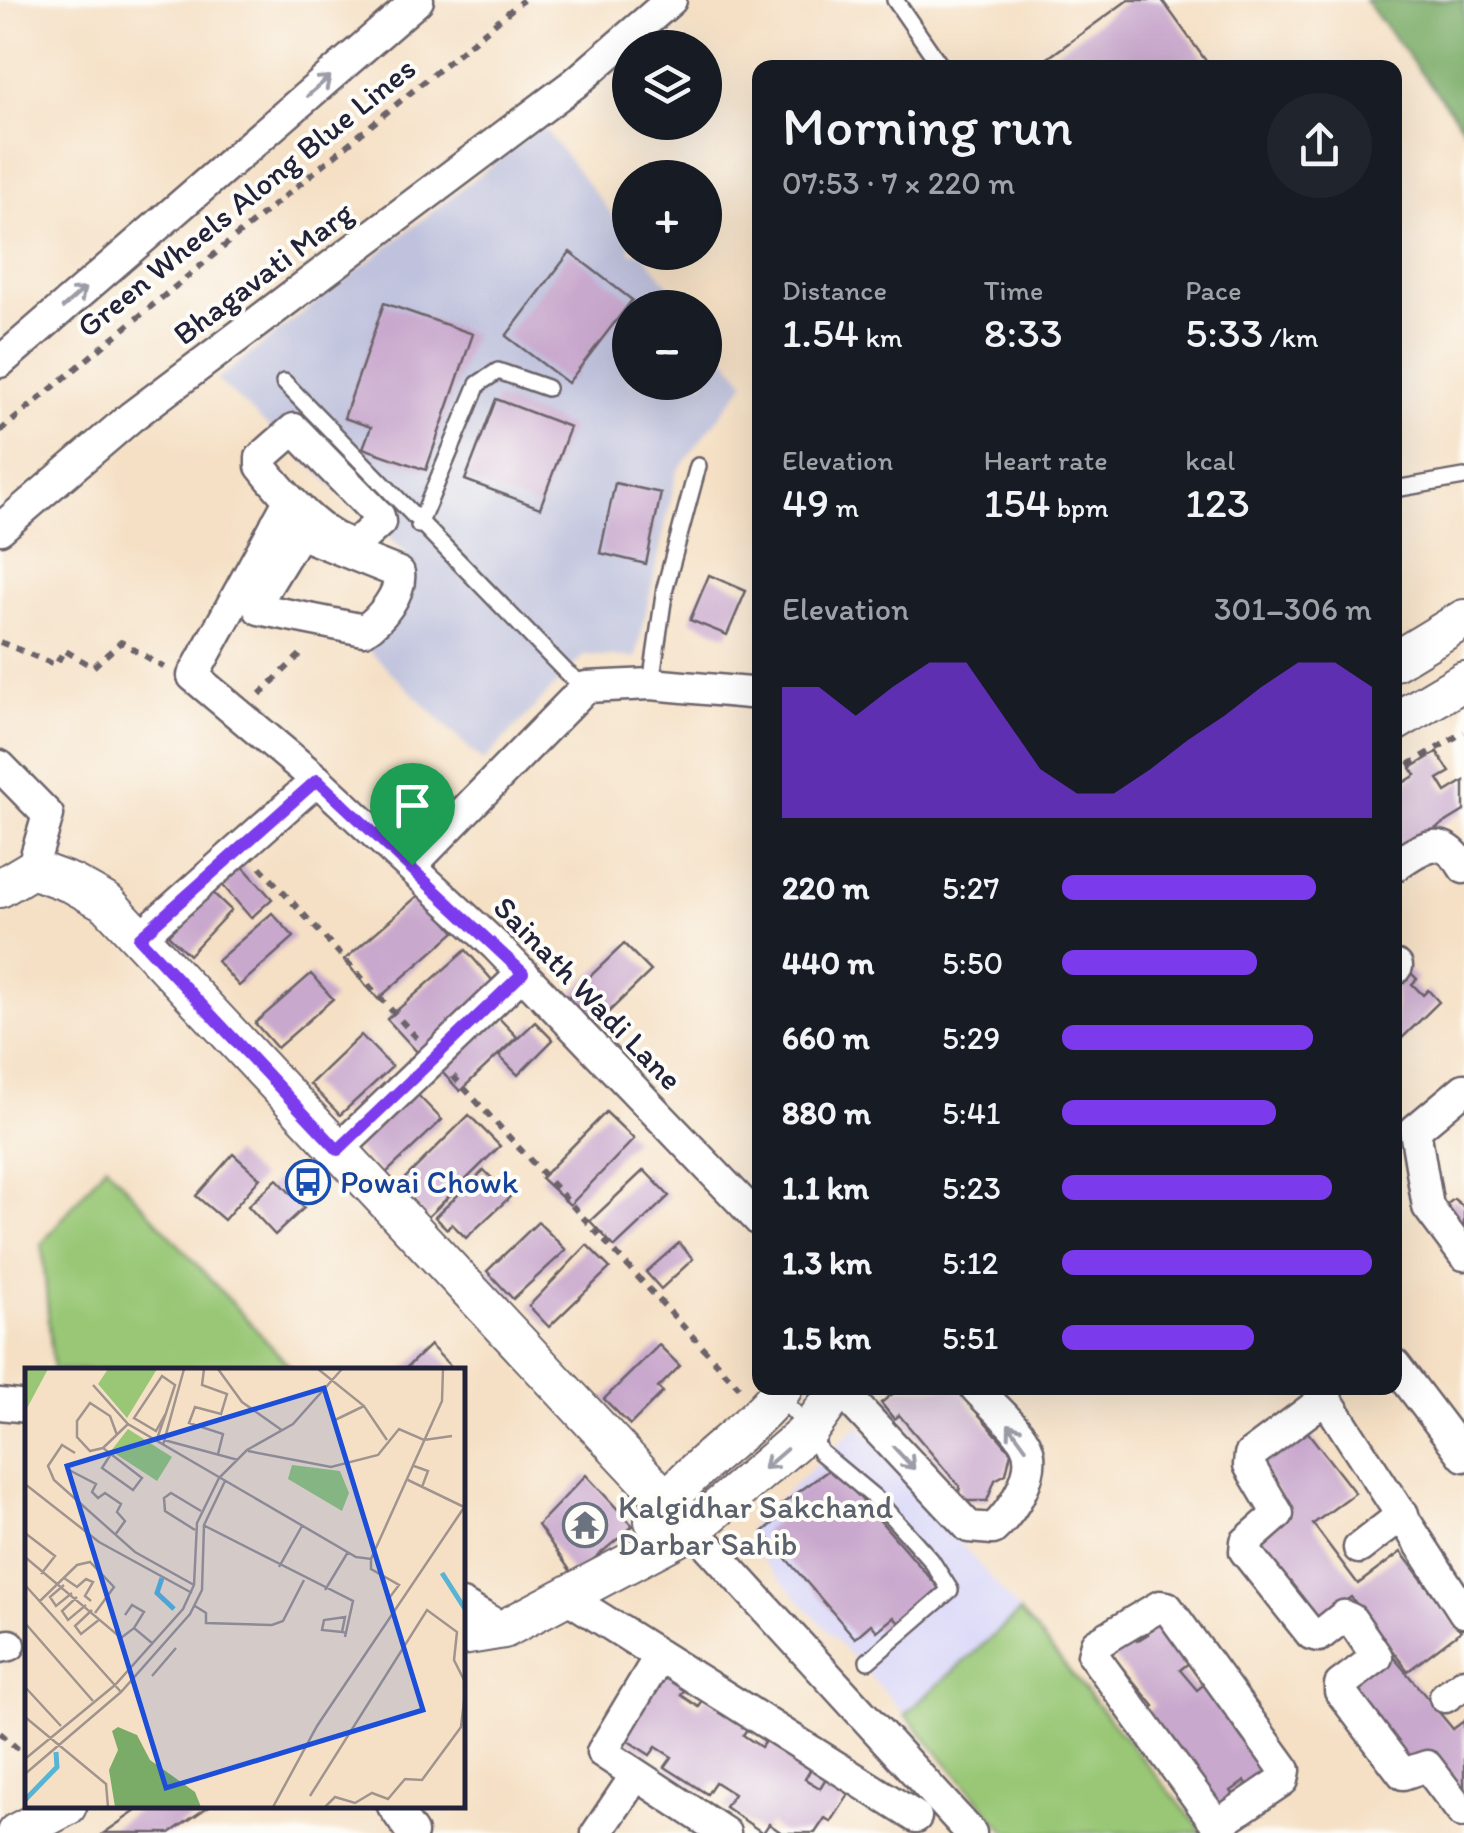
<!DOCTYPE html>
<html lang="en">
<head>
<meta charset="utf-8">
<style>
  body { margin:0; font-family:Itim,sans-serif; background:#20242c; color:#f1f3f6; height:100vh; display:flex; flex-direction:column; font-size:38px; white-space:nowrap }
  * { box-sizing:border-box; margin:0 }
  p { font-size:32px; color:#9ea1a6 }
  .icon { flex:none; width:55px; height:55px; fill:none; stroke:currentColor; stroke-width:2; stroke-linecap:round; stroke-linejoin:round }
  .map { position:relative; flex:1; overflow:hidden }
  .panel { position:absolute; left:752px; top:60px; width:650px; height:1335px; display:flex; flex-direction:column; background:#171b24; border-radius:20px; box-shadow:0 10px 40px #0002 }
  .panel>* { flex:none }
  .controls { position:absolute; left:612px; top:30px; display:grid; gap:20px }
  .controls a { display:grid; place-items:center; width:110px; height:110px; border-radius:50%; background:#171b24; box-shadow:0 10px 40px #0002; font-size:50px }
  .pin { position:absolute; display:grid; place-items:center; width:85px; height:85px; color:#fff; margin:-102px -42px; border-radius:50% 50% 50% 0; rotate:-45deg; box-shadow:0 0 10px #0007 }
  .pin .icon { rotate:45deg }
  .round { display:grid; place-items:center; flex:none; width:105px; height:105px; border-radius:52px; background:#20242c }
  .headline { display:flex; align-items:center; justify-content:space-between; height:170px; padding:0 30px }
  h1 { font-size:55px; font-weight:600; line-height:75px }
  .stats { display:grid; grid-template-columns:repeat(3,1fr); gap:15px; height:170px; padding:10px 30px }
  .stats div { display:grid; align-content:center }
  .stats b { font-size:42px; font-weight:600 }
  .stats small { font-size:28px; font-weight:400 }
  .stats p { font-size:28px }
  .chart { height:280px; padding:20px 30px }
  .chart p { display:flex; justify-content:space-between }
  .chart svg { width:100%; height:180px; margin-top:10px; fill:#7c3aed; opacity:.7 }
  ul { padding:0 30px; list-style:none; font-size:32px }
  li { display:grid; grid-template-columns:160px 120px 1fr; align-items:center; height:75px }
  li i { height:25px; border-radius:12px; background:#7c3aed }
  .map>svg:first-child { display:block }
</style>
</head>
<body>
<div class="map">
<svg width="1464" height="1833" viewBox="0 0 1464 1833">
  <rect width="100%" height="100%" fill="#fdfcf7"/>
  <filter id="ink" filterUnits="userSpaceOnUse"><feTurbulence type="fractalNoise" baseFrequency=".01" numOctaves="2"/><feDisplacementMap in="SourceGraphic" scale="20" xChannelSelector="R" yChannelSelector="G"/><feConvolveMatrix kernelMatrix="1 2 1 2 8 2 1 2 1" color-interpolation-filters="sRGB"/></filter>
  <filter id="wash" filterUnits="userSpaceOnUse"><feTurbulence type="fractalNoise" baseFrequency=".0048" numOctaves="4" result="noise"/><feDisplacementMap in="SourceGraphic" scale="40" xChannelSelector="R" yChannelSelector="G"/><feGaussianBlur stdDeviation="2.25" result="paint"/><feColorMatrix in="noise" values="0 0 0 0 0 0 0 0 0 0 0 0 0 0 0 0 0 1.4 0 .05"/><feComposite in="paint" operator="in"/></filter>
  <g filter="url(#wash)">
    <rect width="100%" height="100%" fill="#f5e0c5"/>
    <path fill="#d9d7f8" d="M859 1425 1020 1612 905 1714 752 1549 750 1527Z"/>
    <path fill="#c0c2dd" d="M542 126 630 237V252L643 253 686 307 630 308V382H705V331L746 382 677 471 636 658 584 655 483 762 352 634 407 554 217 380Z"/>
    <g fill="#99c776" stroke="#5e7458" stroke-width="2.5">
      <path d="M106 1165 293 1370H53L42 1244Z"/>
      <path d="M1020 1612 1204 1833H1007L905 1714Z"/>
    </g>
    <path fill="#7aac67" stroke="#4e6751" stroke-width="2.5" d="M1365 0H1464V128Z"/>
    <g id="blocks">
      <g fill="#c9a8cd">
        <path d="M1128 0H1162L1211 68H1034Z"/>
        <path d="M570 252 632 300 568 383 506 336Z"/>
        <path d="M384 303 473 334 426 470 363 448 371 427 344 418Z"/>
        <path d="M496 399 570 427 540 508 465 480Z"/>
        <path d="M615 483 661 493 646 564 600 553Z"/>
        <path d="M709 575 746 591 727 635 690 620Z"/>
        <path d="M1437 752 1450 772 1438 779 1446 792 1464 781V811L1395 853V788L1416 775 1411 768Z"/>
        <path d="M240 863 272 899 251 918 219 881Z"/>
        <path d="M210 890 231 910 189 955 168 935Z"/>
        <path d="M421 893 455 932 378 999 344 960Z"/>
        <path d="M272 913 294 937 239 986 217 961Z"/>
        <path d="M624 944 651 971 588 1032 561 1004Z"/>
        <path d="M466 950 498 987 420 1055 387 1019Z"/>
        <path d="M1406 968 1417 979 1412 984 1423 995 1428 990 1439 1002 1395 1045V980Z"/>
        <path d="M311 974 333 999 277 1048 255 1023Z"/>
        <path d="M497 1016 517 1037 460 1091 440 1070Z"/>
        <path d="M535 1022 553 1040 518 1075 499 1056Z"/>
        <path d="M361 1035 392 1067 340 1115 310 1084Z"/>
        <path d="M414 1091 442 1120 383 1176 355 1147Z"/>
        <path d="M606 1112 634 1139 570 1205 541 1178Z"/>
        <path d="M469 1115 500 1146 427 1218 396 1187Z"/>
        <path d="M233 1154 260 1178 224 1220 196 1196Z"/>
        <path d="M484 1170 510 1197 466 1238 452 1224 447 1229 435 1217Z"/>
        <path d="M644 1170 669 1196 615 1247 590 1221Z"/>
        <path d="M277 1179 304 1208 275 1235 248 1206Z"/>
        <path d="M1454 1199 1464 1207V1228L1457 1234 1438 1211Z"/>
        <path d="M538 1222 566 1250 513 1299 487 1271Z"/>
        <path d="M679 1243 693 1259 661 1289 646 1272Z"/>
        <path d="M587 1245 610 1268 549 1327 529 1306Z"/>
        <path d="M430 1345 453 1369 404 1370Z"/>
        <path d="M659 1345 680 1366 658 1388 663 1392 630 1425 604 1399Z"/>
        <path d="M900 1388H963L967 1401 1011 1452 1006 1474 995 1480 987 1501H957L960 1487 899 1415 894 1419 881 1403Z"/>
        <path d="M1299 1421 1355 1493 1313 1524 1358 1584 1401 1552 1461 1631 1408 1671 1351 1597 1312 1627 1248 1545 1290 1513 1254 1457Z"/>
        <path d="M833 1467 939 1588 899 1623 894 1617 877 1631 871 1624 855 1638 763 1532 784 1514 778 1507Z"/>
        <path d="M586 1475 633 1526 574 1576 538 1525Z"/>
        <path d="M1167 1616 1190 1662 1180 1670 1197 1690 1211 1679 1235 1712 1226 1716 1243 1740 1254 1735 1280 1772 1252 1790 1245 1781 1231 1791 1237 1799 1219 1812 1144 1713 1154 1706 1110 1653 1131 1635 1137 1641 1148 1634 1144 1629Z"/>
        <path d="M1390 1653 1453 1729 1464 1721V1800L1404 1770 1342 1686Z"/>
        <path d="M667 1669 689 1683 681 1695 699 1707 706 1696 750 1725 743 1735 761 1747 766 1740 811 1769 805 1779 820 1788 826 1778 849 1794 831 1822 825 1818 815 1833H782L769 1824 763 1833 725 1807 734 1794 715 1782 707 1794 665 1767 672 1757 656 1747 650 1755 622 1737Z"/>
        <path d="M143 1806H209L170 1833H104Z"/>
      </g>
    </g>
  </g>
  <g filter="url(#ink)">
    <use href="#blocks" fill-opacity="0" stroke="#6c646b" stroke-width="2.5"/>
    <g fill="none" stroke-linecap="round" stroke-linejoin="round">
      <defs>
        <g id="service">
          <path d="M895 0 942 68"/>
          <path d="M284 382 567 673 586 687"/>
          <path d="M1395 489 1464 477"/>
          <path d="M419 525 478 384 498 371 547 388"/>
          <path d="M651 684 665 588 698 466"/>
          <path d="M778 1395 810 1429 820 1452 874 1497 931 1560 950 1590 868 1661"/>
        </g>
        <g id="minor">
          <path d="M0 362 418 0"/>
          <path d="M294 429 379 516 380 522 357 543C329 548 278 488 261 466V458Z"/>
          <path d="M289 501 193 676 317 780 496 946 760 1221"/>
          <path d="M276 524 299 533 399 573C402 593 380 620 364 630L259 609 258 600 299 533"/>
          <path d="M0 529 131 417 575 83 671 0"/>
          <path d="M0 766 48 815 32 869"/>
          <path d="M412 865 586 687 651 684 760 694"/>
          <path d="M1395 866C1423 846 1443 832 1464 868"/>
          <path d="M139 938 317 780"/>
          <path d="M1395 969 1397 966"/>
          <path d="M1464 1089 1415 1130 1428 1207 1464 1255"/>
          <path d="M338 1150 523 973"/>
          <path d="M1395 1365 1464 1456"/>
          <path d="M839 1388 969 1527 993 1529C1012 1512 1040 1470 1025 1443 1014 1423 990 1404 976 1388"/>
          <path d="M1319 1388 1464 1612"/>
          <path d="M1326 1398 1250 1455 1249 1465 1278 1514 1246 1542 1245 1551 1311 1634 1319 1636 1344 1616 1351 1619 1377 1657 1340 1685V1691L1403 1774 1427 1766 1462 1812"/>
          <path d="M0 1404 28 1407"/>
          <path d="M693 1529 971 1833"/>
          <path d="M1359 1548 1403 1514"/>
          <path d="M565 1596 916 1817"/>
          <path d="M462 1605 504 1629"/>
          <path d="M0 1647 10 1645"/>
          <path d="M659 1657 602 1752 725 1833"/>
          <path d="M1445 1697 1464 1684"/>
          <path d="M393 1806 412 1833"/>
          <path d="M1217 1825 1283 1780 1285 1770 1167 1607 1160 1606 1096 1644 1093 1655 1223 1833"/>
          <path d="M597 1833 636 1775"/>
        </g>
        <g id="tertiary">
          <path d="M1395 661 1464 619"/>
          <path d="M1395 722 1464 681"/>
          <path d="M0 888 32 869 73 884 107 903 693 1529"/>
          <path d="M654 1521C684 1468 746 1437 783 1388"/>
          <path d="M462 1636 504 1629 693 1529 810 1429 840 1388"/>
          <path d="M16 1833 67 1806"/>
        </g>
      </defs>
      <use href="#service" stroke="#6c646b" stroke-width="20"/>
      <use href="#minor" stroke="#6c646b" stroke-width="35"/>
      <use href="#tertiary" stroke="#6c646b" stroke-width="42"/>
      <g stroke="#6c646b" stroke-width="6" stroke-dasharray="8 8" stroke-linecap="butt">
        <path d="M0 431 523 0"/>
        <path d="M0 642 56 665 64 650 93 667 121 642 164 667"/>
        <path d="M260 694 305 650"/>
        <path d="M1395 773 1464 732"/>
        <path d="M260 867 417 1038"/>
        <path d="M453 1076 739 1387"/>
        <path d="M0 1733 28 1758"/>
      </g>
      <use href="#service" stroke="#fff" stroke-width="15"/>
      <use href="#minor" stroke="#fff" stroke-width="30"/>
      <use href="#tertiary" stroke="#fff" stroke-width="38"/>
    </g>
    <defs><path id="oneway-shaft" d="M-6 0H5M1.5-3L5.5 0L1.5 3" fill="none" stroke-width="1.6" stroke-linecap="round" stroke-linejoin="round" transform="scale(2.5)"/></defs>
    <g stroke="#9c9ca7">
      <use href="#oneway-shaft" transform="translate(319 86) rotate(-41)"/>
      <use href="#oneway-shaft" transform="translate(74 298) rotate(-41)"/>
      <use href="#oneway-shaft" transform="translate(1017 1436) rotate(-126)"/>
      <use href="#oneway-shaft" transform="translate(904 1458) rotate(47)"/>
      <use href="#oneway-shaft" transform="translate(775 1459) rotate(139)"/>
    </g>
  </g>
  <g fill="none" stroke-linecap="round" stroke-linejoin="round" filter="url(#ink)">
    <defs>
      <path id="route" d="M317 780 523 973 338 1150 139 938Z"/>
    </defs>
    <use href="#route" stroke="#fff" stroke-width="20"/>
    <use href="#route" stroke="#7c3aed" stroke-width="12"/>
  </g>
  <defs>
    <symbol id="bus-ring" viewBox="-11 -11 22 22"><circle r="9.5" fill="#fdfcf7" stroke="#1a4fb4" stroke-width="1.5"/><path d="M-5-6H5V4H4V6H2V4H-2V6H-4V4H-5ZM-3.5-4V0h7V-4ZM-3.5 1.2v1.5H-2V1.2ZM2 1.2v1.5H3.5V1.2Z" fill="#1a4fb4"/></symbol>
    <symbol id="temple-ring" viewBox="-11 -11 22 22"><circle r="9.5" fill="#fdfcf7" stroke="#6b7280" stroke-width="1.5"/><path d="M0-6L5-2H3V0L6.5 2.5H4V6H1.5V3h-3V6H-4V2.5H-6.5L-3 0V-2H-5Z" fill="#6b7280"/></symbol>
  </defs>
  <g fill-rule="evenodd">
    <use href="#bus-ring" x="283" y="1157" width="50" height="50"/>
    <use href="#temple-ring" x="560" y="1500" width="50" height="50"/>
  </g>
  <g text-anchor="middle" stroke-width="8" stroke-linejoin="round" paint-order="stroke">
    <g font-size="32" fill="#22223b" stroke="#fdfcf7">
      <text transform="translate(246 197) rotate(-39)" y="11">Green Wheels Along Blue Lines</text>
      <text transform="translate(263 273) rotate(-37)" y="11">Bhagavati Marg</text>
      <text transform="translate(588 993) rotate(46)" y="11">Sainath Wadi Lane</text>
    </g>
    <g font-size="32" fill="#164399" stroke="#fdfcf7" text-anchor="start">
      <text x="340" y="1193">Powai Chowk</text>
    </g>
    <g font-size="32" fill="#5b616d" stroke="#fdfcf7" text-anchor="start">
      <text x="618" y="1518">Kalgidhar Sakchand<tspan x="618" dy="37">Darbar Sahib</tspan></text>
    </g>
  </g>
  <g transform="translate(25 1368)">
    <rect width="440" height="440" fill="#f5e0c5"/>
    <path d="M0 1H23L0 44ZM83 1H132L102 50 73 16ZM103 61 147 89 132 113 86 83ZM267 97 315 103 324 125 317 143 263 111Z" fill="#99c776"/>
    <path d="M93 359 112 367 125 392 170 424 176 439H90L84 402 93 382 87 363Z" fill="#7aac67"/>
    <path fill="none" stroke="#57b4d5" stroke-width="5" d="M417 205 440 241M137 210 132 225 149 241M0 432 32 399 31 384"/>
    <path fill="none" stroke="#a1948e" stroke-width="2.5" d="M179 1 177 17 202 26 196 46 170 39 164 55 198 66 193 86M193 1 217 34 258 63M293 1 339 38 362 72M68 17 103 56 331 189 346 191 417 33 418 1M308 53 339 38M139 72 213 92M131 73 133 68 141 45 150 17 137 8 109 50 131 63 141 45M138 77 159 1M78 80 65 83 52 69V53L65 35 85 48 92 67M223 83 306 99 353 87 374 61 399 72 427 68M50 85 37 77 23 98 29 112 110 184 169 217M86 86 77 100 108 122 117 110 78 80 103 56M389 98 403 103 397 119M44 102 71 116 67 124 73 130 80 125 96 136 92 144 100 153 90 167M383 112 439 139M0 116 74 174 167 225M178 157 328 233 320 269M170 162 140 143 139 130 146 125 176 143M0 165 30 188 16 206M0 189 96 270 109 260 127 275M346 191V201L374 217 365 229M254 199 277 158M39 210 52 219 61 211 68 214 60 228 66 233M0 217 96 324M39 217 25 229 31 238 47 225M300 222 323 184M52 229 37 243 43 252 61 237M15 233 52 197 65 194 89 219 70 245M170 238 181 245V255L247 257 258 253 279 212M67 242 50 258 56 266 75 251M100 247 107 237 119 244 109 260M0 255 68 333M317 264 320 249 299 252 297 262 317 264H318L321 265M127 308 151 280M0 319 36 358M0 349 81 416 83 439M0 391 90 317 158 241 169 217 172 155 194 110 222 82 268 56 317 1M0 406 96 324 165 246 177 222 179 157 200 113M285 428 402 242 432 264 429 292 440 314M248 439 292 358 440 138M300 439 310 429 330 435 347 425 363 431 380 411 397 412 436 359 440 325"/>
    <path fill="#1d4ed8" fill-opacity="0.15" stroke="#1d4ed8" stroke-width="5" d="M299 20 398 342 141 420 42 98Z"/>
    <rect width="440" height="440" fill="none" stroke="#22223b" stroke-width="5"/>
  </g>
</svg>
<div class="controls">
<a><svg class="icon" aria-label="layers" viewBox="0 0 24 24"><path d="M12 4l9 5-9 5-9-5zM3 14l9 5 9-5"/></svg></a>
<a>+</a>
<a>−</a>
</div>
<div class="pin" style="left:412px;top:865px;background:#1e9e55"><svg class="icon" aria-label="arrive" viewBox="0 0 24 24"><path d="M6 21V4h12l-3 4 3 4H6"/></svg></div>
<section class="panel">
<div class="headline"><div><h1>Morning run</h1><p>07:53 · 7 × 220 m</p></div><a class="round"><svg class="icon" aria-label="share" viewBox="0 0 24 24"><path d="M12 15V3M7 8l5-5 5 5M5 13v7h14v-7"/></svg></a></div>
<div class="stats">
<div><p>Distance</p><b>1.54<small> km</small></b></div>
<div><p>Time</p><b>8:33</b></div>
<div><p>Pace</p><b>5:33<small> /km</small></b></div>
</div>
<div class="stats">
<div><p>Elevation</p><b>49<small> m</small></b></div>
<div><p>Heart rate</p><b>154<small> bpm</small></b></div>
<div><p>kcal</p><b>123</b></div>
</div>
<div class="chart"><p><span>Elevation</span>301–306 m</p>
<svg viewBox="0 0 160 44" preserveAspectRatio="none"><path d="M0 44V12L10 12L20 19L30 12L40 6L50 6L60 19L70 32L80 38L90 38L100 32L110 25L120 19L130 12L140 6L150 6L160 12V44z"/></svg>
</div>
<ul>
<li><b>220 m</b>5:27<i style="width:82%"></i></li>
<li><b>440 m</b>5:50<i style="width:63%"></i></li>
<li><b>660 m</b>5:29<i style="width:81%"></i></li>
<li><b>880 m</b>5:41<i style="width:69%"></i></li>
<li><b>1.1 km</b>5:23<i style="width:87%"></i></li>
<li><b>1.3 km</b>5:12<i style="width:100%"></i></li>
<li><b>1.5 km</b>5:51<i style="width:62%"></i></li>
</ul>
</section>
</div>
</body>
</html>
